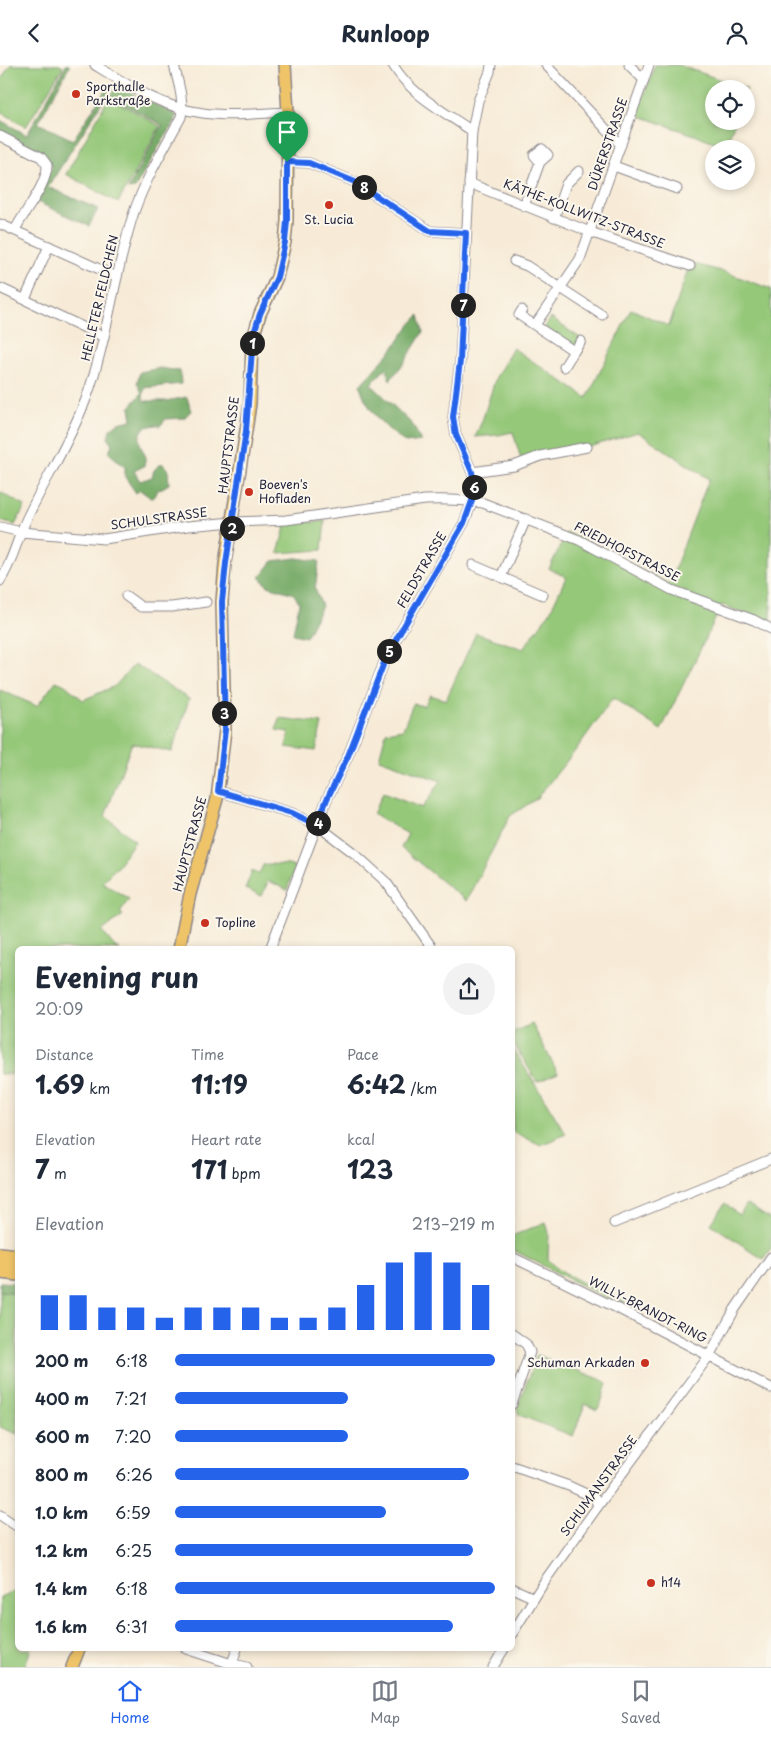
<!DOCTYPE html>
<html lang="en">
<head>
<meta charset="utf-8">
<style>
  body { margin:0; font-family:"Playpen Sans",sans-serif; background:#f2f2f3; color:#1f2937; height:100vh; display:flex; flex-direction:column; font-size:19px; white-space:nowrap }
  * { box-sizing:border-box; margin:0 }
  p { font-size:16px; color:#747a83 }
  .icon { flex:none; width:28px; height:28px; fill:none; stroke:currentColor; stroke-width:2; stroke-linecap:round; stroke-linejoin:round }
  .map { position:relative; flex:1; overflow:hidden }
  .side { position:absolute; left:15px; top:881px; width:500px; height:705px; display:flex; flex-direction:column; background:#fff; border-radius:8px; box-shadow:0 2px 8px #0003 }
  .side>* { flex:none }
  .tools { position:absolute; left:705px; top:15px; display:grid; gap:10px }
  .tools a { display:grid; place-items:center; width:50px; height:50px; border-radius:50%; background:#fff; box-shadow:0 2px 8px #0003; font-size:25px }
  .pin { position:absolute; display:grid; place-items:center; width:42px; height:42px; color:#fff; margin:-51px -21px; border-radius:50% 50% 50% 0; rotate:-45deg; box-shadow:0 0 5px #0007 }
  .pin .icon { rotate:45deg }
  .km { position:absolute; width:25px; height:25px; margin:-12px; border-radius:50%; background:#222; color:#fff; font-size:14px; line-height:25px; text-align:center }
  .round { display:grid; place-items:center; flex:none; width:52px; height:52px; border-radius:26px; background:#f2f2f3 }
  .head { display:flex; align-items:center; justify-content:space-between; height:85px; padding:0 20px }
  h1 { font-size:28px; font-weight:700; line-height:38px }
  .metrics { display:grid; grid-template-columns:repeat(3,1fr); gap:8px; height:85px; padding:5px 20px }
  .metrics div { display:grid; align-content:center }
  .metrics b { font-size:25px; font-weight:700 }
  .metrics small { font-size:14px; font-weight:400 }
  .metrics p { font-size:14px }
  .chart { height:140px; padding:10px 20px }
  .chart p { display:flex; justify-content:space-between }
  .chart svg { width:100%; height:90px; margin-top:5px; stroke:#2563eb; stroke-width:6 }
  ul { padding:0 20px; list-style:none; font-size:16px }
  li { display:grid; grid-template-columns:80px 60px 1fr; align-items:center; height:38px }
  li i { height:12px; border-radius:6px; background:#2563eb }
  header { display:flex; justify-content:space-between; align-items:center; height:65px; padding:0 20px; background:#fff; font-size:22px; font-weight:700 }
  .menu { display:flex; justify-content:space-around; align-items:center; height:70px; border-top:1px solid #e0e1e3; background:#fff; font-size:14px; color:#747a83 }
  .menu a { display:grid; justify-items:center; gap:2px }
  .menu .on { color:#2563eb }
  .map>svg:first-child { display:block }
</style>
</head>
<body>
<header><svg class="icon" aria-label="back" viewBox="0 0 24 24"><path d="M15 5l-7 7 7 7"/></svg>Runloop<svg class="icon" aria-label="person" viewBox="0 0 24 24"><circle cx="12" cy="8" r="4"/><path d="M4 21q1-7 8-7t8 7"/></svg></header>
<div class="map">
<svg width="771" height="1602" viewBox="0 0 771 1602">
  <rect width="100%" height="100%" fill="#fbf7ec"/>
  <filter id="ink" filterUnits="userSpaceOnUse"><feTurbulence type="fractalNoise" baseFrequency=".02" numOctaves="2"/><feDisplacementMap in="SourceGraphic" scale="10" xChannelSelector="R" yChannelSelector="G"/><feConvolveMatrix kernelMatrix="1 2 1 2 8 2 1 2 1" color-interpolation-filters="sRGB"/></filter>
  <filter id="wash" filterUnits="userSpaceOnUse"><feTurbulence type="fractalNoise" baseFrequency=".0096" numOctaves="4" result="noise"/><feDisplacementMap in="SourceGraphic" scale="20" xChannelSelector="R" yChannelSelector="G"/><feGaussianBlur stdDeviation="1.12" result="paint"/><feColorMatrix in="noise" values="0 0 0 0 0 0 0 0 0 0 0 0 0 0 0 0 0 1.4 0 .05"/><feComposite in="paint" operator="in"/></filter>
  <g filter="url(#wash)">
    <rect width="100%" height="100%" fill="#f7ebd7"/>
    <g fill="#95c879" stroke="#5c755a">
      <path d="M10 0H59L63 2 26 62 0 46V16Z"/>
      <path d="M655 0H679L747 24 746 26V24H714V56H735L726 81 637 50Z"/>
      <path d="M109 32 160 61 118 138 66 109Z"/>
      <path d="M690 198 725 207 771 224V558L722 540 661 665 613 633 575 686 536 734 510 751 466 836 401 783 408 769 373 749 383 728 422 743 441 716 379 694 386 667 403 664 413 639 424 641 430 630 446 635 476 568 523 584 550 547 566 512 549 504 567 467 669 519 709 414 638 367 573 387 545 392 523 401 513 367 498 370 475 372 482 356 496 312 513 283 587 333 631 244 669 261Z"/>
      <path d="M551 253 580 273 575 281H571L544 263Z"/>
      <path d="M0 427 25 441 15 460 0 456Z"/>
      <path d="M325 456 322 485 278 488 286 459Z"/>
      <path d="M135 599 189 634 172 687 132 678 105 751 135 776 115 804 102 817 129 834 120 847 123 850 102 866 114 881 119 884H18L17 1009H0V625L37 641 56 616 65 620 83 635 115 621Z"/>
      <path d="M279 653 322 658 316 686 286 682 289 667 276 665Z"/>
      <path d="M268 799 288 800 295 802 287 825 268 816 262 831 245 824 252 806 259 809 263 800Z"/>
      <path d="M532 959 558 1008 537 1017 513 977V967Z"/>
      <path d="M512 982 566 1069 541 1080 513 1067Z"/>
      <path d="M725 1138 739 1150 747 1139 771 1155V1183L763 1194 711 1159Z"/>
      <path d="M546 1157 549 1168 548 1194C559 1207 577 1214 591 1222L595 1221 626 1237 623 1242 513 1185 512 1171Z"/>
      <path d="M0 1226 17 1228V1369L0 1362Z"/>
      <path d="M537 1290 600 1314 607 1318 600 1341 597 1345 585 1339 573 1371 519 1350 517 1343Z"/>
      <path d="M14 1526 17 1527 18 1584H31L25 1600 28 1602H0V1532Z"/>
    </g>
    <g fill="#78ac69" stroke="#4d6752">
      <path d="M66 0H69V2L38 58 73 75 110 18 111 23 48 122 98 144 89 161 35 136 52 102C44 84 17 76 0 67V55L27 70Z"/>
      <path d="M117 21 177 50 174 59 161 78 135 123 128 124 162 60 110 31Z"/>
      <path d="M419 250 423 267 404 298 390 315 386 303 371 319 413 360 421 376 406 378C386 364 366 345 360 320L392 285 409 261Z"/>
      <path d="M160 303 180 306 181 319 144 323 143 336H166L187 332 191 346 184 353 166 354 160 361 156 360 145 362C136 373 140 380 146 392L144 401 134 406 140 416 152 412 154 405 162 398 168 405 169 419 157 426 152 434 140 425 136 428 125 412V402L109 388 112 379 108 373 110 364 118 358 132 355 130 342 142 328 137 318 140 307Z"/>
      <path d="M296 493 319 496 315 524 322 541 306 572 293 569 299 538 294 529 268 521 260 512 273 496Z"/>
      <path d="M0 1217 17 1218V1228L0 1226Z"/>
    </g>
  </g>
  <g filter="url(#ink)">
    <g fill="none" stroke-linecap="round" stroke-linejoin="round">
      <defs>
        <g id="minor">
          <path d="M95 0C129 21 163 43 203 48 231 52 260 48 288 47"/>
          <path d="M393 0C411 30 443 46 472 66"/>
          <path d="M546 0 621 80"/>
          <path d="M629 0 644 15"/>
          <path d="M0 71 41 92 47 100C48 119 23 148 15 165"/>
          <path d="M287 97 309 98 355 117 430 166 466 168"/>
          <path d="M614 101 677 124"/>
          <path d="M469 118 590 167 690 201"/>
          <path d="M524 141 540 97 548 90 542 84 534 90 540 97"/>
          <path d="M554 153 566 119 579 106"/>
          <path d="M0 159 117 212"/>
          <path d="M514 196 527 201 602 250"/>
          <path d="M0 223 104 272"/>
          <path d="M25 234 49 181"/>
          <path d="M522 245 519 250 574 286 564 302"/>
          <path d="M535 260 580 194 649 0"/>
          <path d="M574 286 581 276"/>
          <path d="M472 407 514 401 540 391 587 382"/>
          <path d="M0 462 21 467 104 474 188 461 233 457 286 455 425 435C445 434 464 435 483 438L579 475 672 525 754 555 771 564"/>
          <path d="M473 500 501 512 526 454"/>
          <path d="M501 512 543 530"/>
          <path d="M0 516C13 496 17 474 27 453 46 413 70 376 86 334 108 274 114 208 134 147 146 113 164 83 181 52 184 34 178 17 174 0"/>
          <path d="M126 531 141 542H172L206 537"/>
          <path d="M218 726 292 748 317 760 354 788 386 817 433 884"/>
          <path d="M270 884 327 734 348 691 387 590 464 458 472 437 474 417 472 407 456 370 453 352 460 296 472 66 478 36 490 7 491 0"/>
          <path d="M614 1158 771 1094"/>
          <path d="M512 1192 619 1244 771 1323"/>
          <path d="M512 1269 526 1279 530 1287 512 1339"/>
          <path d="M512 1401 569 1421 595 1433 598 1441"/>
          <path d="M0 1450 18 1462"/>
          <path d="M512 1523 534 1533"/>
          <path d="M512 1569 546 1514 598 1441 709 1291 735 1244 771 1192"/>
          <path d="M186 1584 229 1598 247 1602"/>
          <path d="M232 1598 237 1584"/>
          <path d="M493 1602 504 1584"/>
        </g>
        <g id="major">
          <path d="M179 884 190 829 217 734 222 691 225 665 222 537 225 498 246 366 250 339 252 277 260 249 277 212 285 177 287 156 288 47 285 0"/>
          <path d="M0 1188 18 1190"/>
          <path d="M0 1198 18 1200"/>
          <path d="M0 1208 18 1210"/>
          <path d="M72 1602 79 1584"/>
        </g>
      </defs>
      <use href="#minor" stroke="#8c8689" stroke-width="11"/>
      <use href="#major" stroke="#8c8689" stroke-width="14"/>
      <use href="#minor" stroke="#fff" stroke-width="9"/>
      <use href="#major" stroke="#efc469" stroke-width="11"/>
    </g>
  </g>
  <g fill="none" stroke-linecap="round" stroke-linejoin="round" filter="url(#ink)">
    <defs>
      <path id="route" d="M287 97 309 98 355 117 430 166 466 168 460 296 453 352 456 370 472 407 474 417 472 436 464 458 387 590 348 691 327 734 317 760 292 748 218 726 225 665 222 537 226 498 246 366 253 271 260 249 277 212 285 177 287 156Z"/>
    </defs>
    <use href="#route" stroke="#fff" stroke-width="10"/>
    <use href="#route" stroke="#2563eb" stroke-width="6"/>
  </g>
  <g fill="#c8321e" stroke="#fbf7ec" stroke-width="2">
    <circle cx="76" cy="29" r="5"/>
    <circle cx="329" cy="140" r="5"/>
    <circle cx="249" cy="427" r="5"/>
    <circle cx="205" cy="858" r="5"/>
    <circle cx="645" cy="1298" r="5"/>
    <circle cx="651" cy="1518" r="5"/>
  </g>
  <g text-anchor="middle" stroke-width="4" stroke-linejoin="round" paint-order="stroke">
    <g font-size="12" fill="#22223b" stroke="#fbf7ec" text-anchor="start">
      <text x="86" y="26">Sporthalle<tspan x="86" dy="14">Parkstraße</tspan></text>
      <text x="329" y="159" text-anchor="middle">St. Lucia</text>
      <text x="259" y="424">Boeven's<tspan x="259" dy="14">Hofladen</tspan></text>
      <text x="215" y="862">Topline</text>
      <text x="635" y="1302" text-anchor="end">Schuman Arkaden</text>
      <text x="661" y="1522">h14</text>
    </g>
    <g font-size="12" fill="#22223b" stroke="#fbf7ec">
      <text transform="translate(608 79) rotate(-71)" y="4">DÜRERSTRASSE</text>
      <text transform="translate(584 149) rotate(21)" y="4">KÄTHE-KOLLWITZ-STRASSE</text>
      <text transform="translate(100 233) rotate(-77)" y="4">HELLETER FELDCHEN</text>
      <text transform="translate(229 380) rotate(-83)" y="4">HAUPTSTRASSE</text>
      <text transform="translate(159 454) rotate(-8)" y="4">SCHULSTRASSE</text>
      <text transform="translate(627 487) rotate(27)" y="4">FRIEDHOFSTRASSE</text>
      <text transform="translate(422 505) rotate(-60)" y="4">FELDSTRASSE</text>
      <text transform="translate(190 779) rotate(-75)" y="4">HAUPTSTRASSE</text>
      <text transform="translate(648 1245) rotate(27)" y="4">WILLY-BRANDT-RING</text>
      <text transform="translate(599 1421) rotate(-54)" y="4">SCHUMANSTRASSE</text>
    </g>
  </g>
</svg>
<div class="tools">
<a><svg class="icon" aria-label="locate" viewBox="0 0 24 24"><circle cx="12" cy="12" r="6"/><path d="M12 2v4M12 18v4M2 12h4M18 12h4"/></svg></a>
<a><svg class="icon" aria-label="layers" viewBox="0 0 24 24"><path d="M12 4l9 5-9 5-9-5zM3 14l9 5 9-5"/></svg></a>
</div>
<div class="pin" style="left:287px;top:97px;background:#1e9e55"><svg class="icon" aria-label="arrive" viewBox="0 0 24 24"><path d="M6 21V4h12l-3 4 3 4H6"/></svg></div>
<b class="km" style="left:252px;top:278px">1</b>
<b class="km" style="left:232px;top:463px">2</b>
<b class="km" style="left:224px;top:648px">3</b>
<b class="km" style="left:318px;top:758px">4</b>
<b class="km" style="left:389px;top:586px">5</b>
<b class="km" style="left:474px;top:422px">6</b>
<b class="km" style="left:463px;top:240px">7</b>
<b class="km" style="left:364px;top:122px">8</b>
<section class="side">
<div class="head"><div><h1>Evening run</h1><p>20:09</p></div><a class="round"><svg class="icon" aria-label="share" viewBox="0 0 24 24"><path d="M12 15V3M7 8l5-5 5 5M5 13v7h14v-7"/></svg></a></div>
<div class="metrics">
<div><p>Distance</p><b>1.69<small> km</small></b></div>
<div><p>Time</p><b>11:19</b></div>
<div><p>Pace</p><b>6:42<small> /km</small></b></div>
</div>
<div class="metrics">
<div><p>Elevation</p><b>7<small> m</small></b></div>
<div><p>Heart rate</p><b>171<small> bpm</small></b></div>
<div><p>kcal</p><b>123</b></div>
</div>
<div class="chart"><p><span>Elevation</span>213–219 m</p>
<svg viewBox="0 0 160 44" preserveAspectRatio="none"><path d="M5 44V27M15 44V27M25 44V33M35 44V33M45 44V38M55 44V33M65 44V33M75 44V33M85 44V38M95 44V38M105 44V33M115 44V22M125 44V11M135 44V6M145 44V11M155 44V22"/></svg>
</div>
<ul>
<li><b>200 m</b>6:18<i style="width:100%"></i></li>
<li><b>400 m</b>7:21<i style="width:54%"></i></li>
<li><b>600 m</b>7:20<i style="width:54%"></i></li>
<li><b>800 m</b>6:26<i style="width:92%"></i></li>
<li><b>1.0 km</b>6:59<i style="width:66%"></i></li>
<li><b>1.2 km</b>6:25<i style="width:93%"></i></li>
<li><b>1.4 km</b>6:18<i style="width:100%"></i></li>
<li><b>1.6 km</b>6:31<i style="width:87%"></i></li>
</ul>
</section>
</div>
<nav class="menu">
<a class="on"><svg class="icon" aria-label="home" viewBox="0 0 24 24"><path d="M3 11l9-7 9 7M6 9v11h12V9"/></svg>Home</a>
<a><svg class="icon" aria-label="map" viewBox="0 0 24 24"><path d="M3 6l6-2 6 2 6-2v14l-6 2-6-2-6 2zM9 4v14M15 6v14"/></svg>Map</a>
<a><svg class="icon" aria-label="saved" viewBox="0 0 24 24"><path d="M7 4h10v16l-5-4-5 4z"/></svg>Saved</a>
</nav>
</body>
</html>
